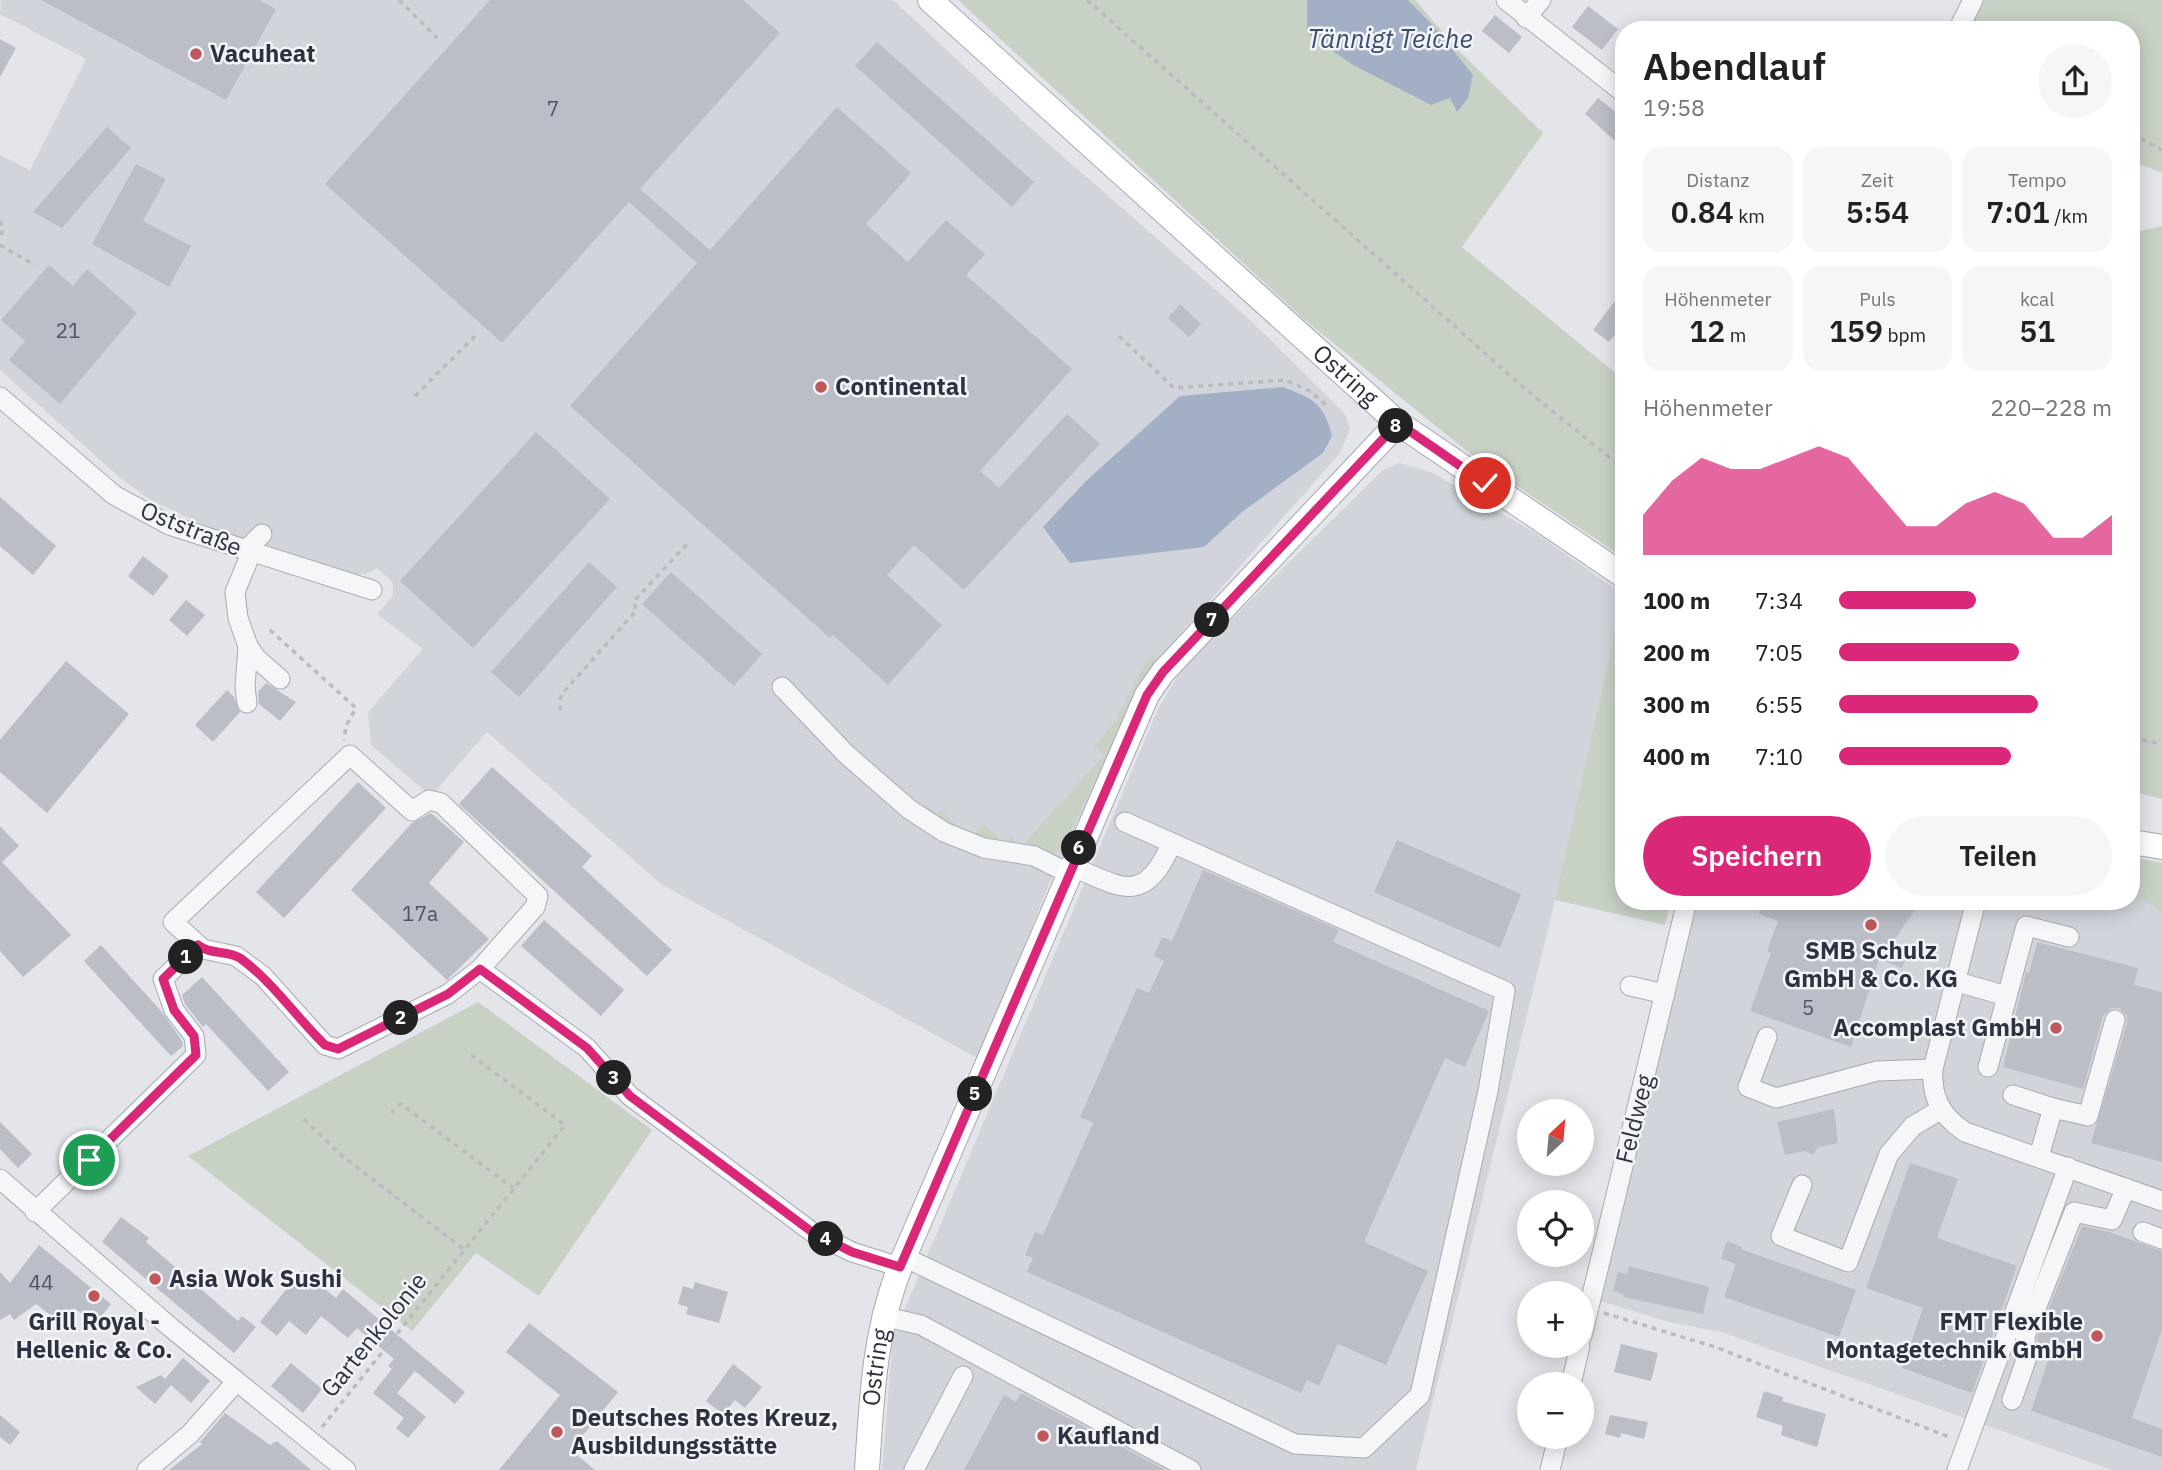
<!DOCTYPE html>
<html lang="de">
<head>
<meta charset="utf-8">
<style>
  body { margin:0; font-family:"IBM Plex Sans",sans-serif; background:#f6f6f6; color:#222; height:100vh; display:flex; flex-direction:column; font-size:26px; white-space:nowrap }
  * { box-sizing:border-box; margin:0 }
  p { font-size:23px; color:#767676 }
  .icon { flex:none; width:38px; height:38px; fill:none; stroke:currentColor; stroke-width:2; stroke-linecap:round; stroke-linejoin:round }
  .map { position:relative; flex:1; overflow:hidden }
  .side { position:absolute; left:1615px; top:21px; width:525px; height:889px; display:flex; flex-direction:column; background:#fff; border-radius:28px; box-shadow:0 4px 18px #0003 }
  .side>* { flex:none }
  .needle { width:46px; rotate:26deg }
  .controls { position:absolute; left:1517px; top:1099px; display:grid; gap:14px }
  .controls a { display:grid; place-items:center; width:77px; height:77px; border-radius:50%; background:#fff; box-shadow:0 4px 18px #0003; font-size:35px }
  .pin { position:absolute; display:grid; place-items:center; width:60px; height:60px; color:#fff; margin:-30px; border:4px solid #fff; border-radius:50%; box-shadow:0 2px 7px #0007 }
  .km { position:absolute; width:35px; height:35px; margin:-18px; border-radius:50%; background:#222; color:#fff; font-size:19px; line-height:35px; text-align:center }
  .round { display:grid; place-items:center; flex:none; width:74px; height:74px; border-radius:37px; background:#f6f6f6 }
  .head { display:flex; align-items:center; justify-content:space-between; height:119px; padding:0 28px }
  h1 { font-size:38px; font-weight:600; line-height:52px }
  .figures { display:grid; grid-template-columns:repeat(3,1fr); gap:10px; height:119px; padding:7px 28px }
  .figures div { display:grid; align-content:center; border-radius:18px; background:#f6f6f6; text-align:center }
  .figures b { font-size:30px; font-weight:600 }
  .figures small { font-size:19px; font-weight:400 }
  .figures p { font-size:19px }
  .chart { height:196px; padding:14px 28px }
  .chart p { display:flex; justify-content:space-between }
  .chart svg { width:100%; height:126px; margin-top:7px; fill:#db2777; opacity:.7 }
  .cta { display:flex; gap:14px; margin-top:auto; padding:14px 28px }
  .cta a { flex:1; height:80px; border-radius:42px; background:#db2777; color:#fff; font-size:28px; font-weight:600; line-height:80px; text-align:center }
  .cta a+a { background:#f6f6f6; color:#222 }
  ul { padding:0 28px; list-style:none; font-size:23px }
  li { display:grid; grid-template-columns:112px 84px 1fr; align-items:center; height:52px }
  li i { height:18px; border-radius:9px; background:#db2777 }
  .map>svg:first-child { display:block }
</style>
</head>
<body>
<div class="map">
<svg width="2162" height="1470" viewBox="0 0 2162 1470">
  <rect width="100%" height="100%" fill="#e3e5ea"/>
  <g fill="#d1d4db">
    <path d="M1 0H893L1027 125 1249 319 1345 414 1350 429 1339 454 1153 665 1138 689 1049 884 979 1059 661 884 487 732 431 796 371 745 368 712 423 649 377 614 393 596V583L377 568 366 574H350L260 546 194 521 149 499 118 476 0 370V155L30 170 86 59 0 14Z"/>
    <path d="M1400 463 1433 473 1537 534 1623 594 1555 900 1416 1470H882L893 1337 1158 709 1184 666 1384 469Z"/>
    <path d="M2132 892 2162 913V1470H2112L1721 1332 1669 1322 1591 1298 1690 901H2132Z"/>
  </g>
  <g fill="#c7d2c5">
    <path d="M958 0H1307L1306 3 1353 65 1393 83 1450 98 1457 111 1472 75 1432 24 1408 0H1415L1460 52 1543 133 1462 247 1624 380V558L1478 460 1306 321Z"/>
    <path d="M1973 0H2162V173L2132 161V30H1958Z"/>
    <path d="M2162 226V799L2132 791V233Z"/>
    <path d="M1623 594 1624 901H1671L1665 925 1555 900Z"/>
    <path d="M1152 655 1157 660 1138 689 1063 849C1049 858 1042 853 1027 851 986 845 954 837 921 812L926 805 936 814 940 810 970 838 984 824 1005 843 1011 837 1021 847 1104 755 1094 746 1115 722 1143 666Z"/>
    <path d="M2132 857 2162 863V913L2132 892Z"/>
    <path d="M478 1002 652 1130 539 1296 476 1253 412 1331 188 1156Z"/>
  </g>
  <g fill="#a2afc5">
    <path d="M1307 0H1408L1432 24 1473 75 1468 98 1457 112 1450 98 1431 105 1353 65 1307 33Z"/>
    <path d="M1283 387C1314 399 1324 403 1332 436L1323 453 1242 512 1204 547 1070 563 1043 527 1086 481 1180 396Z"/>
  </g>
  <g fill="#bbbec6">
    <path d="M41 0H259L276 9 226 100Z"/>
    <path d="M490 0H743L780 33 640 189 710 250 837 107 911 173 866 224 908 262 946 220 985 254 966 275 1072 369 980 471 999 488 1067 414 1100 444 964 590 914 545 887 575 942 625 888 685 833 635 830 638 570 406 697 263 629 202 502 343 325 184Z"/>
    <path d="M1588 6 1618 29 1602 50 1572 27Z"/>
    <path d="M1495 15 1522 37 1509 53 1482 31Z"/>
    <path d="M0 39 16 48 0 77Z"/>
    <path d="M877 42 1034 182 1012 207 855 66Z"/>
    <path d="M1598 98 1622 117 1624 113V149L1585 114Z"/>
    <path d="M107 127 131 148 62 228 33 212Z"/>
    <path d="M136 164 166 179 143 221 191 246 169 287 92 244Z"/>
    <path d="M49 265 73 286 87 269 137 313 60 404 9 360 25 341 1 320Z"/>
    <path d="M1624 289V323L1609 342 1593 330Z"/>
    <path d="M1180 304 1201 324 1189 337 1168 318Z"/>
    <path d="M536 432 610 499 473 648 400 581Z"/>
    <path d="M0 497 56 546 33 575 0 546Z"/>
    <path d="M143 556 169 576 153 596 128 576Z"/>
    <path d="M589 562 617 587 519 697 491 672Z"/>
    <path d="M671 572 762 654 734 686 642 604Z"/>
    <path d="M186 600 205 615 187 636 169 620Z"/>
    <path d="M66 661 129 714 47 813 0 772V740Z"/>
    <path d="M266 683 296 702 280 721 259 704 258 692Z"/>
    <path d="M227 690 234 697 240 712 213 742 195 725Z"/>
    <path d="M492 767 592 856 582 867 672 950 647 976 459 804Z"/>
    <path d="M358 782 386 808 284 918 256 892Z"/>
    <path d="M431 813 464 842 429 883 489 939 447 980 351 890 412 823Z"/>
    <path d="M0 826 19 846 2 862 71 935 23 977 0 951Z"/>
    <path d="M1397 840 1521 894 1500 948 1374 892Z"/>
    <path d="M1203 870 1339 930 1333 942 1489 1011 1465 1067 1445 1058 1364 1242 1428 1271 1386 1365 1338 1344 1319 1386 1307 1380 1301 1393 1027 1272 1033 1258 1025 1255 1035 1232 1043 1235 1093 1123 1080 1117 1137 988 1149 993 1164 961 1154 956 1162 937 1172 941Z"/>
    <path d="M1764 901 1785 905 1788 901H1921L1891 945 1909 950 1902 968 1879 959 1851 1047 1750 1011 1771 953 1767 951 1778 921 1759 914Z"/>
    <path d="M544 920 624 990 601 1016 521 946Z"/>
    <path d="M2037 942 2138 968 2134 985 2162 992V1162L2091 1143 2127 1023V1016L2119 1008H2111L2103 1016 2083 1089 2003 1067 2026 972 2029 973Z"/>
    <path d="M101 945 162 1012 182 1041 183 1046 171 1056 84 961Z"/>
    <path d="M202 977 289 1072 268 1091 206 1024 203 1027 185 1004 182 995Z"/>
    <path d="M1834 1109 1838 1143 1818 1147 1813 1155 1805 1151 1785 1155 1777 1122Z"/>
    <path d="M0 1122 32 1154 18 1168 0 1149Z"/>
    <path d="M1910 1163 1958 1179 1937 1238 2017 1266 1972 1393 1902 1368 1923 1308 1866 1288Z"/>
    <path d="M121 1217 149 1238 146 1242 238 1321 242 1316 256 1327 234 1353 102 1242Z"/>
    <path d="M2082 1226 2109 1232 2162 1251V1330L2132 1418 2162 1429V1457L2031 1411 2052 1349 2038 1343 2037 1338Z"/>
    <path d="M1727 1241 1742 1247 1741 1249 1856 1290 1839 1337 1724 1297 1736 1264 1721 1258Z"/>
    <path d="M39 1245 111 1304 95 1324 74 1308 62 1324 36 1304 14 1320 10 1314 0 1320V1272L10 1283Z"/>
    <path d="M1629 1266 1709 1287 1703 1314 1623 1297 1624 1294 1613 1291 1618 1272 1627 1274Z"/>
    <path d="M302 1270 336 1298 343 1289 465 1392 455 1404 415 1371 397 1393 426 1417 408 1438 396 1428 404 1418 373 1393 392 1369 388 1366 394 1359 357 1328 348 1338 321 1316 306 1335 289 1321 277 1336 260 1322Z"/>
    <path d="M695 1282 728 1292 719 1323 686 1314 688 1307 678 1304 683 1286 693 1289Z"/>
    <path d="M529 1323 618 1392 571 1450 595 1470H499L560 1395 506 1352Z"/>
    <path d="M1621 1344 1658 1353 1651 1381 1614 1372Z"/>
    <path d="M183 1358 210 1381 191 1403 171 1385 155 1404 136 1387 161 1375 165 1379Z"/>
    <path d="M291 1363 322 1389 303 1413 271 1386Z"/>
    <path d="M733 1364 762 1387 745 1408 735 1400 723 1414 706 1401Z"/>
    <path d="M1764 1391 1783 1397 1782 1401 1826 1414 1817 1447 1781 1435 1783 1426 1756 1417Z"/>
    <path d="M1021 1393 1165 1470H964L1004 1395 1016 1402Z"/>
    <path d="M225 1413 270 1445 277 1441 311 1470H169L202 1444 200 1442Z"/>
    <path d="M0 1415 20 1432 10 1445 0 1437Z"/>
    <path d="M1610 1415 1648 1422 1644 1439 1621 1433 1620 1438 1605 1434Z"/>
  </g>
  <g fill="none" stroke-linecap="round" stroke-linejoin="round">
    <defs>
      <g id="minor">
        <path d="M1506 0 1624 93"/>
        <path d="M1526 18 1541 0"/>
        <path d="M1958 30 1973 0"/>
        <path d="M0 397 114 495 169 525 372 590"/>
        <path d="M245 551 262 534"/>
        <path d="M248 646 256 658 280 679"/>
        <path d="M782 687 846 754 909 809 944 832 984 848 1034 856 1068 873"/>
        <path d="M247 703 245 687 248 646 238 618 235 592 251 553"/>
        <path d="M350 755 412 811 429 800 441 803 538 896 535 907 480 969 448 994 338 1049 325 1045 263 976 236 956 203 949 173 922Z"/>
        <path d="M1071 866C1124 889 1144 905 1172 843"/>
        <path d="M1976 901 1933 1069C1931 1097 1941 1116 1965 1132L2162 1201"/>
        <path d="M480 969 587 1048 630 1096 812 1232 852 1252 900 1267"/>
        <path d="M1954 981 2007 996"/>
        <path d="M1630 986 1665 994"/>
        <path d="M1767 1037 1748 1087 1776 1098 1877 1071 1933 1069"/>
        <path d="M1988 1067 2026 926 2069 937"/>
        <path d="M2013 1095 2053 1108 2039 1156"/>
        <path d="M2053 1108 2088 1116 2115 1020"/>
        <path d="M0 1179 170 1327 346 1470"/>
        <path d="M1802 1185 1781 1236 1848 1262 1889 1154 1913 1126 1940 1110"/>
        <path d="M35 1212 196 1055 194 1036 174 1010 163 979 198 945"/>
        <path d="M2143 1232 2162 1239"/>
        <path d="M904 1257 1295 1444 1364 1448 1420 1395 1488 1091 1505 991 1125 822"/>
        <path d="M882 1316 921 1325 1191 1470"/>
        <path d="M1582 1336 1687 901"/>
        <path d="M1571 1384 1580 1346"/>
        <path d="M2012 1400 2026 1360 2025 1336 2074 1212 2112 1220 2126 1188"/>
        <path d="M147 1470 190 1434 236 1382"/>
        <path d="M914 1470 963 1376"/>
        <path d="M1550 1470 1558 1437"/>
        <path d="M1957 1470 2068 1167"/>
      </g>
      <g id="major">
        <path id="s1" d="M930 0 1398 423 1624 576"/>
        <path d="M2132 842 2162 847"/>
        <path id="s2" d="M867 1470C872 1394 874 1328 904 1257L1147 695 1163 672 1398 423"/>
      </g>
    </defs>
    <use href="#minor" stroke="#a9abb4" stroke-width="21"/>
    <use href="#major" stroke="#a4a8b4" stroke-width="26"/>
    <g stroke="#b9bbc1" stroke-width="3.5" stroke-dasharray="5 5" stroke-linecap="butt">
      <path d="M399 0 437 38"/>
      <path d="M1087 0 1530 393 1624 469"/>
      <path d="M2132 134 2162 150"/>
      <path d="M0 221 3 229 0 240"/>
      <path d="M0 245 35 265"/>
      <path d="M1119 336 1174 388 1285 380 1310 391 1327 406"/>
      <path d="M415 396 475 336"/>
      <path d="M270 630 356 708 346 726 344 740"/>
      <path d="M560 710 561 695 636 611 634 601 690 541"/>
      <path d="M2132 738 2162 744"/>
      <path d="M391 1113 401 1104 513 1188"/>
      <path d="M304 1119 341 1155 465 1250"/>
      <path d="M1604 1313 1715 1347 1952 1438"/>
      <path d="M322 1427 565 1125 467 1052"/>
    </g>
    <use href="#minor" stroke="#f5f6f8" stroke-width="19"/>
    <use href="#major" stroke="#fff" stroke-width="24"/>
  </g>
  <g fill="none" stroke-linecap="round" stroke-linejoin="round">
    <defs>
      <path id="route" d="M89 1160 196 1055 194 1036 174 1010 163 979 198 945C210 955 227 950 240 958 273 982 296 1017 325 1045L338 1049 448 994 480 969 587 1048 630 1096 812 1232 852 1252 900 1267 1147 695 1163 672 1398 423 1485 483"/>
    </defs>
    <use href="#route" stroke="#fff" stroke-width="14"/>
    <use href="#route" stroke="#db2777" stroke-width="9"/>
  </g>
  <g fill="#c0575b" stroke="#f2f4f7" stroke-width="2.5">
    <circle cx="196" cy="54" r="7"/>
    <circle cx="821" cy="387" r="7"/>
    <circle cx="1871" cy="925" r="7"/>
    <circle cx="2056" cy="1028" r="7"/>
    <circle cx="155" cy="1279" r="7"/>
    <circle cx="94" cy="1296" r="7"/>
    <circle cx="2097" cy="1336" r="7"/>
    <circle cx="557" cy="1432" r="7"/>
    <circle cx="1043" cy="1436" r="7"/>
  </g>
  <g text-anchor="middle" stroke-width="5" stroke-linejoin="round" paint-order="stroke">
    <g font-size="21" fill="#505462">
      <text x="553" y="116">7</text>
      <text x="68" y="338">21</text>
      <text x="420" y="921">17a</text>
      <text x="1808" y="1015">5</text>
      <text x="41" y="1290">44</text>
    </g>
    <g font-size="24" font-weight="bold" fill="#2d3140" stroke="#f2f4f7" text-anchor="start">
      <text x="210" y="62">Vacuheat</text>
      <text x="835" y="395">Continental</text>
      <text x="1871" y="959" text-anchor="middle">SMB Schulz<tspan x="1871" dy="28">GmbH &amp; Co. KG</tspan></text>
      <text x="2042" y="1036" text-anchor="end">Accomplast GmbH</text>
      <text x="169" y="1287">Asia Wok Sushi</text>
      <text x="94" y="1330" text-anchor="middle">Grill Royal -<tspan x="94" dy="28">Hellenic &amp; Co.</tspan></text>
      <text x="2083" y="1330" text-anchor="end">FMT Flexible<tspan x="2083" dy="28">Montagetechnik GmbH</tspan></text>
      <text x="571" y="1426">Deutsches Rotes Kreuz,<tspan x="571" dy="28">Ausbildungsstätte</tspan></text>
      <text x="1057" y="1444">Kaufland</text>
    </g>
    <g font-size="24" fill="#2d3140" stroke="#f2f4f7">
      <text dy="8" stroke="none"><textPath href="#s1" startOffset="560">Ostring</textPath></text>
      <text transform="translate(191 529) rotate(22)" y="8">Oststraße</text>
      <text transform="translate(1635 1119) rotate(-76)" y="8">Feldweg</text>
      <text transform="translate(374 1335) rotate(-51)" y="8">Gartenkolonie</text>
      <text dy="8" stroke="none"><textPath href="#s2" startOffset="103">Ostring</textPath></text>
    </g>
    <g font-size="26" font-style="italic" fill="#3b4d6f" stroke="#f2f4f7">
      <text x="1390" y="48">Tännigt Teiche</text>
    </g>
  </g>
</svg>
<div class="controls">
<a><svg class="needle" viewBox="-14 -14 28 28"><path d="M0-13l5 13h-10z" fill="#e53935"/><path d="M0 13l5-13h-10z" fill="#767676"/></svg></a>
<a><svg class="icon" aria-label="locate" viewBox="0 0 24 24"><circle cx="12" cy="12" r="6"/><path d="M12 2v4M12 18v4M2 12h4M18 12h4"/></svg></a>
<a>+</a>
<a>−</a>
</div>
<div class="pin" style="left:89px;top:1160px;background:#1e9e55"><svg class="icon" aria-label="arrive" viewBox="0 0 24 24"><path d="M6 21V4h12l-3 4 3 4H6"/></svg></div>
<div class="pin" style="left:1485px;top:483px;background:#d93025"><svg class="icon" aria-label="check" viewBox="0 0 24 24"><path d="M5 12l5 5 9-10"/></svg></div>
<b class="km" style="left:186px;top:957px">1</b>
<b class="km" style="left:401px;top:1018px">2</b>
<b class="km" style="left:614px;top:1078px">3</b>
<b class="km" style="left:826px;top:1239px">4</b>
<b class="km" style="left:975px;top:1094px">5</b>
<b class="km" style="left:1079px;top:848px">6</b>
<b class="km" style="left:1212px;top:620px">7</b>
<b class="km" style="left:1396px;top:426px">8</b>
<section class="side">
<div class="head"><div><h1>Abendlauf</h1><p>19:58</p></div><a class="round"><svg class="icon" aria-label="share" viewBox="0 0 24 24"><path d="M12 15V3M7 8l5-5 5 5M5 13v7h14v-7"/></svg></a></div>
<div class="figures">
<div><p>Distanz</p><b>0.84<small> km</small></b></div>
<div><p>Zeit</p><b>5:54</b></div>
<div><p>Tempo</p><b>7:01<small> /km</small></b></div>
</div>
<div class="figures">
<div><p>Höhenmeter</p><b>12<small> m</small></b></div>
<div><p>Puls</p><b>159<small> bpm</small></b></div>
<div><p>kcal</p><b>51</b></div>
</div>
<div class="chart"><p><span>Höhenmeter</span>220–228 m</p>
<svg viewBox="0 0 160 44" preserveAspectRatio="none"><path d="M0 44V30L10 18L20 10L30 14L40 14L50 10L60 6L70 10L80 22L90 34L100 34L110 26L120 22L130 26L140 38L150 38L160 30V44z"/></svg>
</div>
<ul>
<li><b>100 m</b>7:34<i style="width:50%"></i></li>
<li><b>200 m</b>7:05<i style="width:66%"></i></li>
<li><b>300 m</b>6:55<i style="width:73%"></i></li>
<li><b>400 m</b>7:10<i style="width:63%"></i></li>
</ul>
<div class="cta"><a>Speichern</a><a>Teilen</a></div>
</section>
</div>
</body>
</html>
